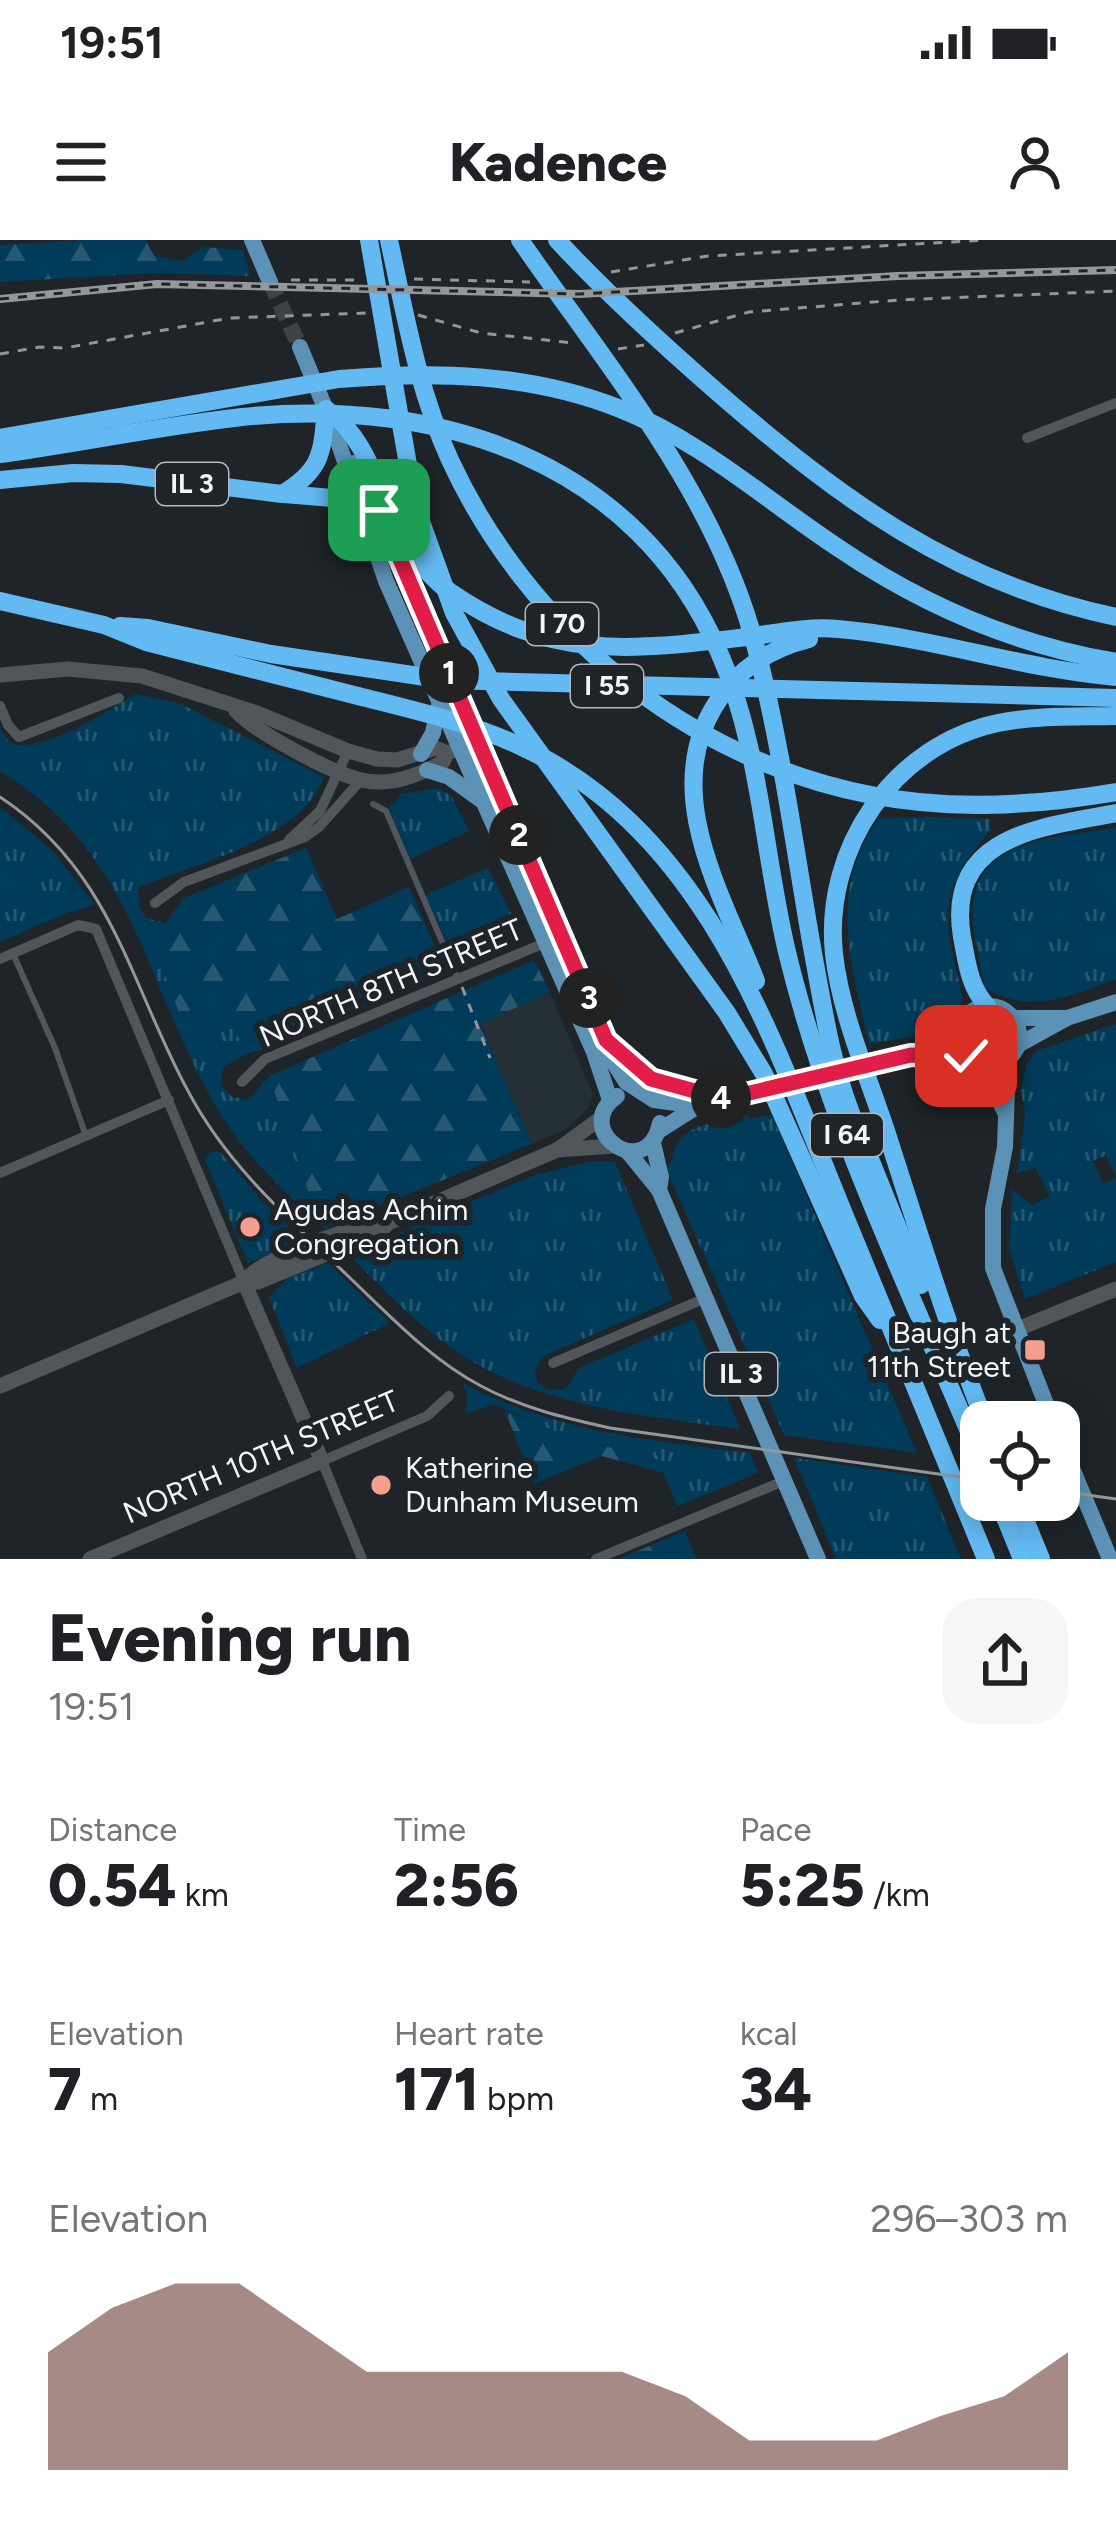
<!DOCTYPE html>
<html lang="en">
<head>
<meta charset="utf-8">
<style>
  body { margin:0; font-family:Figtree,sans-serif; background:#f6f6f6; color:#202124; height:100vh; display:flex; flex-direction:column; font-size:45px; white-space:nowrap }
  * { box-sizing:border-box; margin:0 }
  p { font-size:39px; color:#757577 }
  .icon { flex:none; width:66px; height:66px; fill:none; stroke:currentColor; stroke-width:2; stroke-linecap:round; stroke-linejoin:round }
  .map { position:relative; height:1319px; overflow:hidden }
  .panel { display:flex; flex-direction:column; background:#fff; flex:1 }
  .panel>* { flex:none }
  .tools { position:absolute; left:960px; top:1161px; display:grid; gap:24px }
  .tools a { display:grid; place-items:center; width:120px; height:120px; border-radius:24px; background:#fff; box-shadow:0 6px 30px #0003; font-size:60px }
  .pin { position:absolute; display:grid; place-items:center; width:102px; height:102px; color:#fff; margin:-51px; border-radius:24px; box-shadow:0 6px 18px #0006 }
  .km { position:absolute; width:60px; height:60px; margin:-30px; border-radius:50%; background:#222; color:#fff; font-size:33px; line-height:60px; text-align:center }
  .round { display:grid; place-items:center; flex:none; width:126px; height:126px; border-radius:36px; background:#f6f6f6 }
  .summary { display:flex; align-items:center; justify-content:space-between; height:204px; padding:0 48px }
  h1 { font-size:66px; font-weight:800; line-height:90px }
  .metrics { display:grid; grid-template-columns:repeat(3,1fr); gap:18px; height:204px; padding:12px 48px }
  .metrics div { display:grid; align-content:center }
  .metrics b { font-size:60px; font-weight:800 }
  .metrics small { font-size:33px; font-weight:400 }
  .metrics p { font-size:33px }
  .chart { height:336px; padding:24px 48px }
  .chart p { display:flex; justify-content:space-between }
  .chart svg { width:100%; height:216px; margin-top:12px; fill:#805954; opacity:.7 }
  .status { display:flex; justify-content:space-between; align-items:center; height:84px; padding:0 60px; background:#fff; direction:ltr }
  .status svg { height:33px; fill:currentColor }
  header { display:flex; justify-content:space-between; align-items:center; height:156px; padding:0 48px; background:#fff; font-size:54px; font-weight:800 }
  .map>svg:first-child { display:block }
</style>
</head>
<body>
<div class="status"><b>19:51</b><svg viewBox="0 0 49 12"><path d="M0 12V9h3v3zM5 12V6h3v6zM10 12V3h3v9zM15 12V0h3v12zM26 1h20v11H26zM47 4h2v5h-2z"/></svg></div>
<header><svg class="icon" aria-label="menu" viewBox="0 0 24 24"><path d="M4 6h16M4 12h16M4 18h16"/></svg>Kadence<svg class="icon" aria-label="person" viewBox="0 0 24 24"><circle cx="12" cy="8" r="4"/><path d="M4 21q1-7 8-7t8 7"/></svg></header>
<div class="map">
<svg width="1116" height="1319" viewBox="0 0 1116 1319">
  <defs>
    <pattern id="grass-tufts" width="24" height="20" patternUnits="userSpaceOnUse" patternTransform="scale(3)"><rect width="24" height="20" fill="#003b59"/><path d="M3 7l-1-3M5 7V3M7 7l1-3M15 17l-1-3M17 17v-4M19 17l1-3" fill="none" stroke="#265872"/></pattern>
    <pattern id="forest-firs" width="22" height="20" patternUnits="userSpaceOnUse" patternTransform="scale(3)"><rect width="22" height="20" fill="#003b59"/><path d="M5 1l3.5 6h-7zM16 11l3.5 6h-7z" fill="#265872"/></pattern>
  </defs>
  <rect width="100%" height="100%" fill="#1f2428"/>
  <path fill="#242f36" d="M550 752 593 854 589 867 567 889 532 904 480 783Z"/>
  <g fill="url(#grass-tufts)">
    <path d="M136 454 181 464 324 537C303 599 194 624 138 648L139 667 146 678 165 683 171 690 164 732 224 773 248 813 223 827 221 846 232 857 249 860 269 836 312 961 332 958 361 973 325 989C282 950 239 910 211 858 142 734 133 613 0 531V489L9 502C39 517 108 470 136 454Z"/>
    <path d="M439 548 452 557 469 591 410 619 389 569 401 554Z"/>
    <path d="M0 567 53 611 95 665 69 672 0 702Z"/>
    <path d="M930 577 989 579 991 590C934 654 944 680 963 758 941 796 909 797 869 804 852 729 826 646 880 578Z"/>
    <path d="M1116 587V739C1070 756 1029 776 984 747 981 722 970 689 973 664 979 594 1066 598 1116 587Z"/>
    <path d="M488 628 524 699 459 728 425 655Z"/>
    <path d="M1116 784V937L1106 915 1093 921 1103 944 1116 938V1022L1025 1059 1009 1009 1012 949 1032 965 1050 956 1035 928 1017 933 1025 875 1021 850 1027 823 1036 811Z"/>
    <path d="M744 871 750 879 772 875 917 1213 784 1195 666 929C675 920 671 912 678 902 688 885 727 879 744 871Z"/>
    <path d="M214 911 220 912 264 963 304 1000 248 1023 204 918Z"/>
    <path d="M591 921 615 922 673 1060 541 1117 535 1131 538 1143 548 1150 566 1149 579 1128 694 1079 740 1189C636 1174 530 1167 443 1102 409 1076 378 1044 348 1014L532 936Z"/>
    <path d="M328 1023 390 1083 297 1128 269 1057 287 1039Z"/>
    <path d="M462 1143C561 1193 643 1199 750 1213L758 1233 677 1266 664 1233 671 1224 565 1196 494 1164 466 1174 467 1154Z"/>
    <path d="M794 1218 927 1237 961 1319H836Z"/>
  </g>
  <g fill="url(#forest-firs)">
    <path d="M85 0H146L154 16 183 21 202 7 243 10 250 36 157 33 0 42V5Z"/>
    <path d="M306 608 337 679 409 647 446 732 278 806 248 813 224 774 183 784 164 732 171 690 165 683 184 658Z"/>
    <path d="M534 720 550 752 480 784 532 904 361 973 332 958 312 962 269 836Z"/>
    <path d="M505 1170 565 1196 671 1223 664 1233 602 1216 533 1244Z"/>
    <path d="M685 1291 696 1319H618Z"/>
  </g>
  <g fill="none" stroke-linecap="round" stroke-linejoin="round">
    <path stroke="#3f4347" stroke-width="16" stroke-dasharray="16 8" stroke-linecap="butt" d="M270 42 300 107"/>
    <g stroke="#93979a" stroke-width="3" stroke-dasharray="9 9" stroke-linecap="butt">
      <path d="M611 32 708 16 985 0"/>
      <path d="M414 39 530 42"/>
      <path d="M291 40H362"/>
      <path d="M418 75 481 93 573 103"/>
      <path d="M675 93 749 72 899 60 1116 51"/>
      <path d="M618 109 644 105"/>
      <path d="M0 114 40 107 65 108 230 78 367 73"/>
      <path d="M462 747 490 818"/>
    </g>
    <g stroke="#50565a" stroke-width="6">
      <path d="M373 564 386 571 458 739"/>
      <path d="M14 716 55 808 86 896"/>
    </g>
    <g stroke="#50565a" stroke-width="10">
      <path d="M1027 198 1116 163"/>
      <path d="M0 466 8 485 19 497 119 458"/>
      <path d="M289 600 320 571 348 511"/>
      <path d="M155 663 184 642 305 597 319 587 361 540"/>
      <path d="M0 719 78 685 96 689 244 1042"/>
      <path d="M242 842 265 819 564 695"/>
      <path d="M0 933 169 860"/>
      <path d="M553 1123 708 1057"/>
      <path d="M362 1319 322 1221 427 1176 449 1156"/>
      <path d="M596 1319 786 1240"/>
    </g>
    <g stroke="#50565a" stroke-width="15">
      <path d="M0 435 68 429 142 436 257 473 348 511 377 519 397 520 436 508 447 513 459 509"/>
      <path d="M236 471C257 493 330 532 361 540 390 547 419 535 443 522L447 513"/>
      <path d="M557 910 601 878"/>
      <path d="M244 1042C258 1019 346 991 375 981L388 983"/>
      <path d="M1015 1090 1116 1049"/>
      <path d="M0 1146 244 1042H258L380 992 388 983 557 910 614 906"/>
      <path d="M90 1319 322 1221 244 1042"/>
    </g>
    <g stroke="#5b92b5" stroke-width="16">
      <path d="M252 0 270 42"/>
      <path d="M300 107 333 187 386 341 594 812 610 860"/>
      <path d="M353 223 379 270 567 702 614 823 626 842 654 860 698 866"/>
      <path d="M421 514 433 493 438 468"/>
      <path d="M427 530 449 537 481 560"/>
      <circle cx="989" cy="796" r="30"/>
      <path d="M1012 778H1066"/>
      <path d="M609 802 651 839 717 857"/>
      <path d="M1018 805 1067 778 1116 762"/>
      <path d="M911 814 960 786"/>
      <path d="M1008 819 1005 907 993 969V1028L1053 1182"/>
      <path d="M981 825 1006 874"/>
      <path d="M617 856C569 890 647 945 660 883"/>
      <path d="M660 890 698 866 724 859 911 815 966 816"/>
      <path d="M653 903 661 937 659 950"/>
      <path d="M628 912 659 950 818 1319"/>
      <path d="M1059 1197 1110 1319"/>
    </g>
    <g stroke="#63baf2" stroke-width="18">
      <path d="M369 0 415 265 454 373 501 459 727 773 764 834 863 1056 880 1080"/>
      <path d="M389 0C405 74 418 150 450 220 528 389 687 520 871 555 952 571 1034 566 1116 552"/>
      <path d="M520 0C608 128 717 255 756 408 782 508 795 612 813 713 823 766 831 822 851 873"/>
      <path d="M557 0C607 54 661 103 716 151 839 258 953 343 1116 377"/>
      <path d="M330 172C381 208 388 309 450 352 552 422 632 410 747 397 776 393 808 386 838 389 932 397 1022 429 1116 437"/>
      <path d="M0 198 339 139C433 131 529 133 618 168 700 200 767 261 840 309 924 366 1016 405 1116 422"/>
      <path d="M0 214C81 203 161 186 242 177 437 157 636 220 719 412 761 508 763 612 787 712 829 887 912 1054 981 1220"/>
      <path d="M0 240 73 233 121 234 282 254C322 230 322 214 326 169"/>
      <path d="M284 254 357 260 379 270"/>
      <path d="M0 361 104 385 146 402C217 420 287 438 358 456 413 470 471 483 522 507 708 594 772 799 844 974 892 1089 939 1204 986 1319"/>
      <path d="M120 386 148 388 271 414 446 440 1116 458"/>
      <path d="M756 741C723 656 661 555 714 467 736 430 768 409 809 399"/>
      <path d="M987 766C969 747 967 722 962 697 945 594 1044 587 1116 573"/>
      <path d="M864 904 921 1045"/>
      <path d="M985 1182C948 1089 919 993 888 897 869 838 841 776 834 714 823 609 893 505 998 483 1037 475 1077 477 1116 476"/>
      <path d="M998 1260 1022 1319"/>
      <path d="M1017 1260 1041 1319"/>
    </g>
    <g stroke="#94989b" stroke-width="3">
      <path d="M0 557C112 631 129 742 188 851 227 925 289 979 348 1036 389 1075 431 1120 481 1146 522 1168 565 1178 610 1188L981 1240"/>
      <path d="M1059 1251 1116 1259"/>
    </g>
    <defs>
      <path id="rail" d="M0 59 157 44 580 54 898 36 1116 30"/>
    </defs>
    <use href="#rail" stroke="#94989b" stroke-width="8"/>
    <use href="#rail" stroke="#1f2428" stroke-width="3" stroke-dasharray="9" stroke-linecap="butt"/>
  </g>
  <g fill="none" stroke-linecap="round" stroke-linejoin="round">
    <defs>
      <path id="route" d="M379 270 606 800 651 839 724 859 911 815 966 816"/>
    </defs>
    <use href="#route" stroke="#fff" stroke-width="24"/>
    <use href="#route" stroke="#e11d48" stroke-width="15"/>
  </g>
  <g fill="#f59d8f" stroke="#1f2428" stroke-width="4.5">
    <circle cx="250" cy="987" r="12"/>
    <rect x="1023" y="1098" width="24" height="24" rx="6"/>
    <circle cx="381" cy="1245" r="12"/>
  </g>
  <g text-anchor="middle" stroke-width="12" stroke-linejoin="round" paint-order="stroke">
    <g fill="#1f2428" stroke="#b3b6ba" stroke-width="3">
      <rect x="156" y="223" width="72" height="42" rx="9"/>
      <rect x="526" y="363" width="72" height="42" rx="9"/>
      <rect x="571" y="425" width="72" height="42" rx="9"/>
      <rect x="811" y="874" width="72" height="42" rx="9"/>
      <rect x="705" y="1113" width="72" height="42" rx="9"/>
    </g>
    <g font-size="27" font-weight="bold" fill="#f2f5f8">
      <text x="192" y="253">IL 3</text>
      <text x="562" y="393">I 70</text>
      <text x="607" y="455">I 55</text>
      <text x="847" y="904">I 64</text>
      <text x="741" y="1143">IL 3</text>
    </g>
    <g font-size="30" fill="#f2f5f8" stroke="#1f2428">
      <text transform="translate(391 743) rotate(-23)" y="10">NORTH 8TH STREET</text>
      <text transform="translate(261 1217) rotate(-23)" y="10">NORTH 10TH STREET</text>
    </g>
    <g font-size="30" fill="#f2f5f8" stroke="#1f2428" text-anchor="start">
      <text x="274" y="980">Agudas Achim<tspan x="274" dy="34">Congregation</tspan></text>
      <text x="1011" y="1103" text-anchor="end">Baugh at<tspan x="1011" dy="34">11th Street</tspan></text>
      <text x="405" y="1238">Katherine<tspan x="405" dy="34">Dunham Museum</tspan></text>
    </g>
  </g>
</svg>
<div class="tools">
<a><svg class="icon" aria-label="locate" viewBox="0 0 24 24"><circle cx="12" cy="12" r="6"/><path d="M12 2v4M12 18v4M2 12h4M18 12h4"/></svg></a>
</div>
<div class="pin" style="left:379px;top:270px;background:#1e9e55"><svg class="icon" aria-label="arrive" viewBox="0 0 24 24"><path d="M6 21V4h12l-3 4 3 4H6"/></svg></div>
<div class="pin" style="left:966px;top:816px;background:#d93025"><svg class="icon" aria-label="check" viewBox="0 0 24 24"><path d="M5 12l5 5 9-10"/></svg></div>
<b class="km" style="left:449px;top:433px">1</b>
<b class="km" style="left:519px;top:595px">2</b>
<b class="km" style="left:589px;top:758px">3</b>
<b class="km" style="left:721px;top:858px">4</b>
</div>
<section class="panel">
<div class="summary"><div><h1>Evening run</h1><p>19:51</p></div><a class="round"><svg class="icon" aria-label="share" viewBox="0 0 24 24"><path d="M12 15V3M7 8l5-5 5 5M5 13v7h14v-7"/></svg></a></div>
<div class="metrics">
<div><p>Distance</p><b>0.54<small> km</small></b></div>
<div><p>Time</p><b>2:56</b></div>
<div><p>Pace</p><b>5:25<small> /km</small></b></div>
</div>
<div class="metrics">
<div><p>Elevation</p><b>7<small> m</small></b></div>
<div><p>Heart rate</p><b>171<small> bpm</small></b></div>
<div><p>kcal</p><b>34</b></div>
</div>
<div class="chart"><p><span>Elevation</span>296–303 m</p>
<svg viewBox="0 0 160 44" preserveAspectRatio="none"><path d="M0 44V20L10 11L20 6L30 6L40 15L50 24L60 24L70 24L80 24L90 24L100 29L110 38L120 38L130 38L140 33L150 29L160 20V44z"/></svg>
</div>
</section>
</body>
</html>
